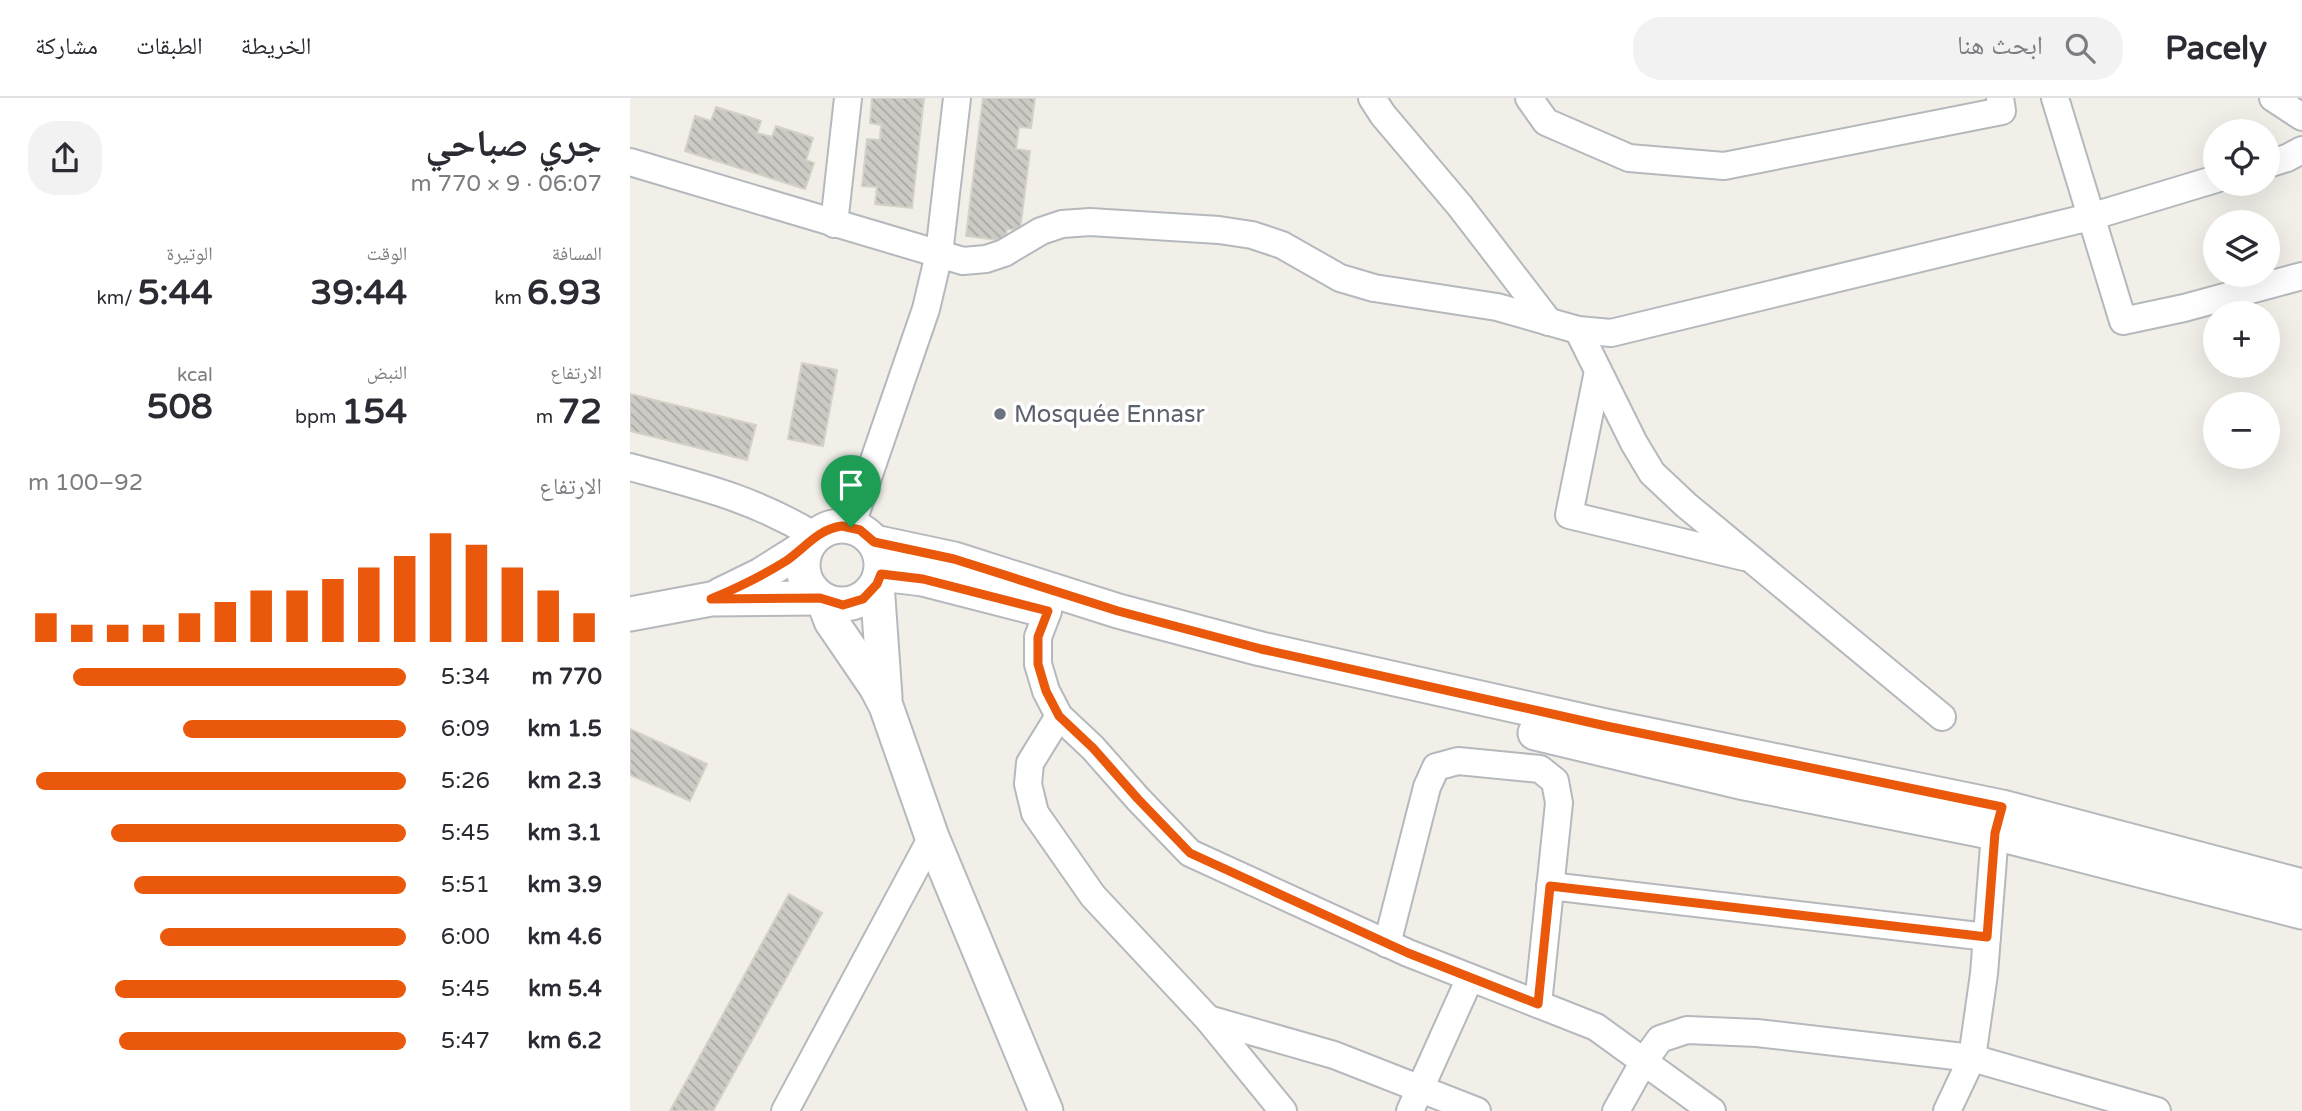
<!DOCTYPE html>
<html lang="ar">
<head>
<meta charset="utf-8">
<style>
  body { margin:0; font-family:"Varela Round","Noto Naskh Arabic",sans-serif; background:#f2f2f3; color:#2b2b33; direction:rtl; height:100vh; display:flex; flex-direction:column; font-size:26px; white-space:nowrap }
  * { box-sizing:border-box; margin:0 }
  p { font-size:23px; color:#7c7c81 }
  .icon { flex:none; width:38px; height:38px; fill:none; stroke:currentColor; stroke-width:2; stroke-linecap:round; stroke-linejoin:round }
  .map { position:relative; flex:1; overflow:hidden; direction:ltr }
  .panel { display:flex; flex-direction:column; background:#fff; width:630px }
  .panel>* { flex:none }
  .fabs { position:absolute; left:1573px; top:21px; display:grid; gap:14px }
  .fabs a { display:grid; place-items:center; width:77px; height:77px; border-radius:50%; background:#fff; box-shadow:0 7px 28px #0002; font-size:35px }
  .pin { position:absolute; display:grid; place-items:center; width:60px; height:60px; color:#fff; margin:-72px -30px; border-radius:50% 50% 50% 0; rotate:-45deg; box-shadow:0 0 7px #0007 }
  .pin .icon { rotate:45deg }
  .round { display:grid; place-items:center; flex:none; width:74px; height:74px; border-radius:28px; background:#f2f2f3 }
  .head { display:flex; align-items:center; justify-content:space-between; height:119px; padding:0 28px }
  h1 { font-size:38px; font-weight:700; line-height:52px }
  .figures { display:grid; grid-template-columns:repeat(3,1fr); gap:10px; height:119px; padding:7px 28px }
  .figures div { display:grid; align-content:center }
  .figures b { font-size:35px; font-weight:700 }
  .figures small { font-size:19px; font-weight:400 }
  .figures p { font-size:19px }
  .chart { height:196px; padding:14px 28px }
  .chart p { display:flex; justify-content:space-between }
  .chart svg { width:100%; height:126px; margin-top:7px; stroke:#ea580c; stroke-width:6 }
  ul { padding:0 28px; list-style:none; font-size:23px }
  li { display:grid; grid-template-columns:112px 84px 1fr; align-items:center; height:52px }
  li i { height:18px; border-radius:9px; background:#ea580c }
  header { display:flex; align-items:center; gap:42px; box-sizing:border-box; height:98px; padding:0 35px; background:#fff; border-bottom:2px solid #e1e1e2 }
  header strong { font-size:33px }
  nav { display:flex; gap:38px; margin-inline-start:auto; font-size:24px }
  .search { width:490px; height:63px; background:#f2f2f3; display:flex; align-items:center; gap:18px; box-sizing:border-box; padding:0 24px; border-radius:28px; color:#7c7c81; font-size:26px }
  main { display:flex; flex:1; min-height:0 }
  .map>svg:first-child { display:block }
</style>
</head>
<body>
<header>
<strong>Pacely</strong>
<div class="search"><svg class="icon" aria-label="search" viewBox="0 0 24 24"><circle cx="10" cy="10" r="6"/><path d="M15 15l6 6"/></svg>ابحث هنا</div>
<nav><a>الخريطة</a><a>الطبقات</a><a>مشاركة</a></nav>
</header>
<main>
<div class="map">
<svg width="1672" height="1013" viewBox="0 0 1672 1013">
  <defs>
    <pattern id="building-back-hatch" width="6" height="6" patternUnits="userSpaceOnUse" patternTransform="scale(1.75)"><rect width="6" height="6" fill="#cccac5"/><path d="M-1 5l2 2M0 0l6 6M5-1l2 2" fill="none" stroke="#a9a8a4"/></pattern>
  </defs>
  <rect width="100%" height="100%" fill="#f1efe8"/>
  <g fill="url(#building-back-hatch)" stroke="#d6d1c6" stroke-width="2">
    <path d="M242 0H294L282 110 245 106 247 89 232 88 237 41 250 42 251 27 240 25Z"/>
    <path d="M353 0H405L401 30 389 29 386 51 400 53 390 132 377 131 375 143 336 138Z"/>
    <path d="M86 9 131 23 127 35 142 39 146 28 183 40 176 62 184 65 175 91 55 53 65 18 81 23Z"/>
    <path d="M172 265 207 272 193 348 158 341Z"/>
    <path d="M0 296 126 327 117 362 0 333Z"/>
    <path d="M0 631 77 666 60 703 0 677Z"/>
    <path d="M159 796 192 815 83 1013H40Z"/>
  </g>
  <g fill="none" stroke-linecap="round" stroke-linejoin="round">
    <defs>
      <g id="minor">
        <path d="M742 0 753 17 830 108 919 224"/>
        <path d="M899 0 916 24 999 60 1094 68 1372 13 1370 0"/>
        <path d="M1425 0 1493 223 1554 210 1672 178"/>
        <path d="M1643 0 1672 19"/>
        <path d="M0 64 333 163 356 161 374 155 411 133 432 126 460 124 589 132 622 137 652 147 710 180 744 190 867 209 948 232 981 235 1460 119 1586 81"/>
        <path d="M1638 66 1657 60 1672 52"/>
        <path d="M204 126 218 0"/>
        <path d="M948 232 1004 345 1022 375 1056 407 1312 619"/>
        <path d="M968 273 939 417 1114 459"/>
        <path d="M0 369C69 388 123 400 185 438"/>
        <path d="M221 429 296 211 309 156 327 0"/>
        <path d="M418 513 408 539V566L416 593 429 618 463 650 508 701 560 755 778 855 966 929 1082 1013"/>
        <path d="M429 618 400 665 398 686 405 715 463 798 578 921 653 1013"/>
        <path d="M920 788 1357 839"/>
        <path d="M757 846 797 689 806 669 828 663 910 671 925 683 929 705 908 906"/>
        <path d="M578 921 704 957 847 1013"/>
        <path d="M155 1013 302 739"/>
        <path d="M780 1013 840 880"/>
        <path d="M986 1013 1014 963 1030 941 1057 932 1127 935 1342 960 1527 1013"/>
        <path d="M1317 1013 1342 960 1354 876 1365 735 1370 717"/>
      </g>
      <g id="tertiary">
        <circle cx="212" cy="467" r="39"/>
        <path d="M244 444 324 461 488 513 631 551 976 628 1372 709 1672 788"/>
        <path d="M251 476 293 481 402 509"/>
        <path d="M247 486 255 599"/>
        <path d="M90 497 131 477 177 448"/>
        <path d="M193 502 201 523 246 589 256 608 302 739 416 1013"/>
        <path d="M0 516 81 501 190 500"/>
        <path d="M905 635 1110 684 1365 735 1672 814"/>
      </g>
    </defs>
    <use href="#minor" stroke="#b5b8bc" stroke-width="30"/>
    <use href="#tertiary" stroke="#b5b8bc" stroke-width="37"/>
    <use href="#minor" stroke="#fff" stroke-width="26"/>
    <use href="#tertiary" stroke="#fff" stroke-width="33"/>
  </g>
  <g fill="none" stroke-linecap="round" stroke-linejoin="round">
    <defs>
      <path id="route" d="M212 428 230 432 244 444 324 461 488 513 631 551 976 628 1372 709 1365 735 1357 839 920 788 908 906 778 855 560 755 508 701 463 650 429 618 416 593 408 566V539L418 513 293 481 251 476 247 486 233 501 213 507 190 500 81 501C107 490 132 478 156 463 175 450 188 431 212 428Z"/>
    </defs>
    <use href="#route" stroke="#fff" stroke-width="14"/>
    <use href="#route" stroke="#ea580c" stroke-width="9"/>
  </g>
  <circle fill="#6b7280" stroke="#fff" stroke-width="2.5" cx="370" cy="316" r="7"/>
  <g text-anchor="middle" stroke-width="7" stroke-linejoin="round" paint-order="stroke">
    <g font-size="24" fill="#5b616d" stroke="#fff" text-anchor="start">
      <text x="384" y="324">Mosquée Ennasr</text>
    </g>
  </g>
</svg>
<div class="fabs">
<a><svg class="icon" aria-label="locate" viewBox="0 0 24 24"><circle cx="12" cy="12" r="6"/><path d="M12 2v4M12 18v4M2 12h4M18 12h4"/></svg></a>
<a><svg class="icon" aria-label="layers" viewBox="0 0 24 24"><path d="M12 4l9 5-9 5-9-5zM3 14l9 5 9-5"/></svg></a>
<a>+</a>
<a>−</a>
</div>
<div class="pin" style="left:221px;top:429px;background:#1e9e55"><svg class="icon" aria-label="arrive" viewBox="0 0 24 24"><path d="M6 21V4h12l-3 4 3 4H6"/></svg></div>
</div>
<section class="panel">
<div class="head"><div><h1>جري صباحي</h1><p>06:07 · 9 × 770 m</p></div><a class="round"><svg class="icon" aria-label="share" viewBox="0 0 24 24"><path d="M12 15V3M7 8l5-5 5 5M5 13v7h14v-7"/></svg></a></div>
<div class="figures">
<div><p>المسافة</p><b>6.93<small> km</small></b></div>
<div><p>الوقت</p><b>39:44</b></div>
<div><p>الوتيرة</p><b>5:44<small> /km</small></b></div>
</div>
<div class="figures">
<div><p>الارتفاع</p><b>72<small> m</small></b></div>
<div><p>النبض</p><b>154<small> bpm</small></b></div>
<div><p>kcal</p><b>508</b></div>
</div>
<div class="chart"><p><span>الارتفاع</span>92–100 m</p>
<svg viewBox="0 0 160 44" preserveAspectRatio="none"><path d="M5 44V34M15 44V38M25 44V38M35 44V38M45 44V34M55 44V30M65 44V26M75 44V26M85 44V22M95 44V18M105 44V14M115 44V6M125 44V10M135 44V18M145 44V26M155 44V34"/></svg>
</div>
<ul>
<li><b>770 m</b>5:34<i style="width:88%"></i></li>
<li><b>1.5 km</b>6:09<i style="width:59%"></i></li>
<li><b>2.3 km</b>5:26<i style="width:98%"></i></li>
<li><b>3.1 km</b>5:45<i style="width:78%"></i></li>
<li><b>3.9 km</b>5:51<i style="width:72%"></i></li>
<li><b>4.6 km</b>6:00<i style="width:65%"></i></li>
<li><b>5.4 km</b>5:45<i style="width:77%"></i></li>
<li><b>6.2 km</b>5:47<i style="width:76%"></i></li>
</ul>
</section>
</main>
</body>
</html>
